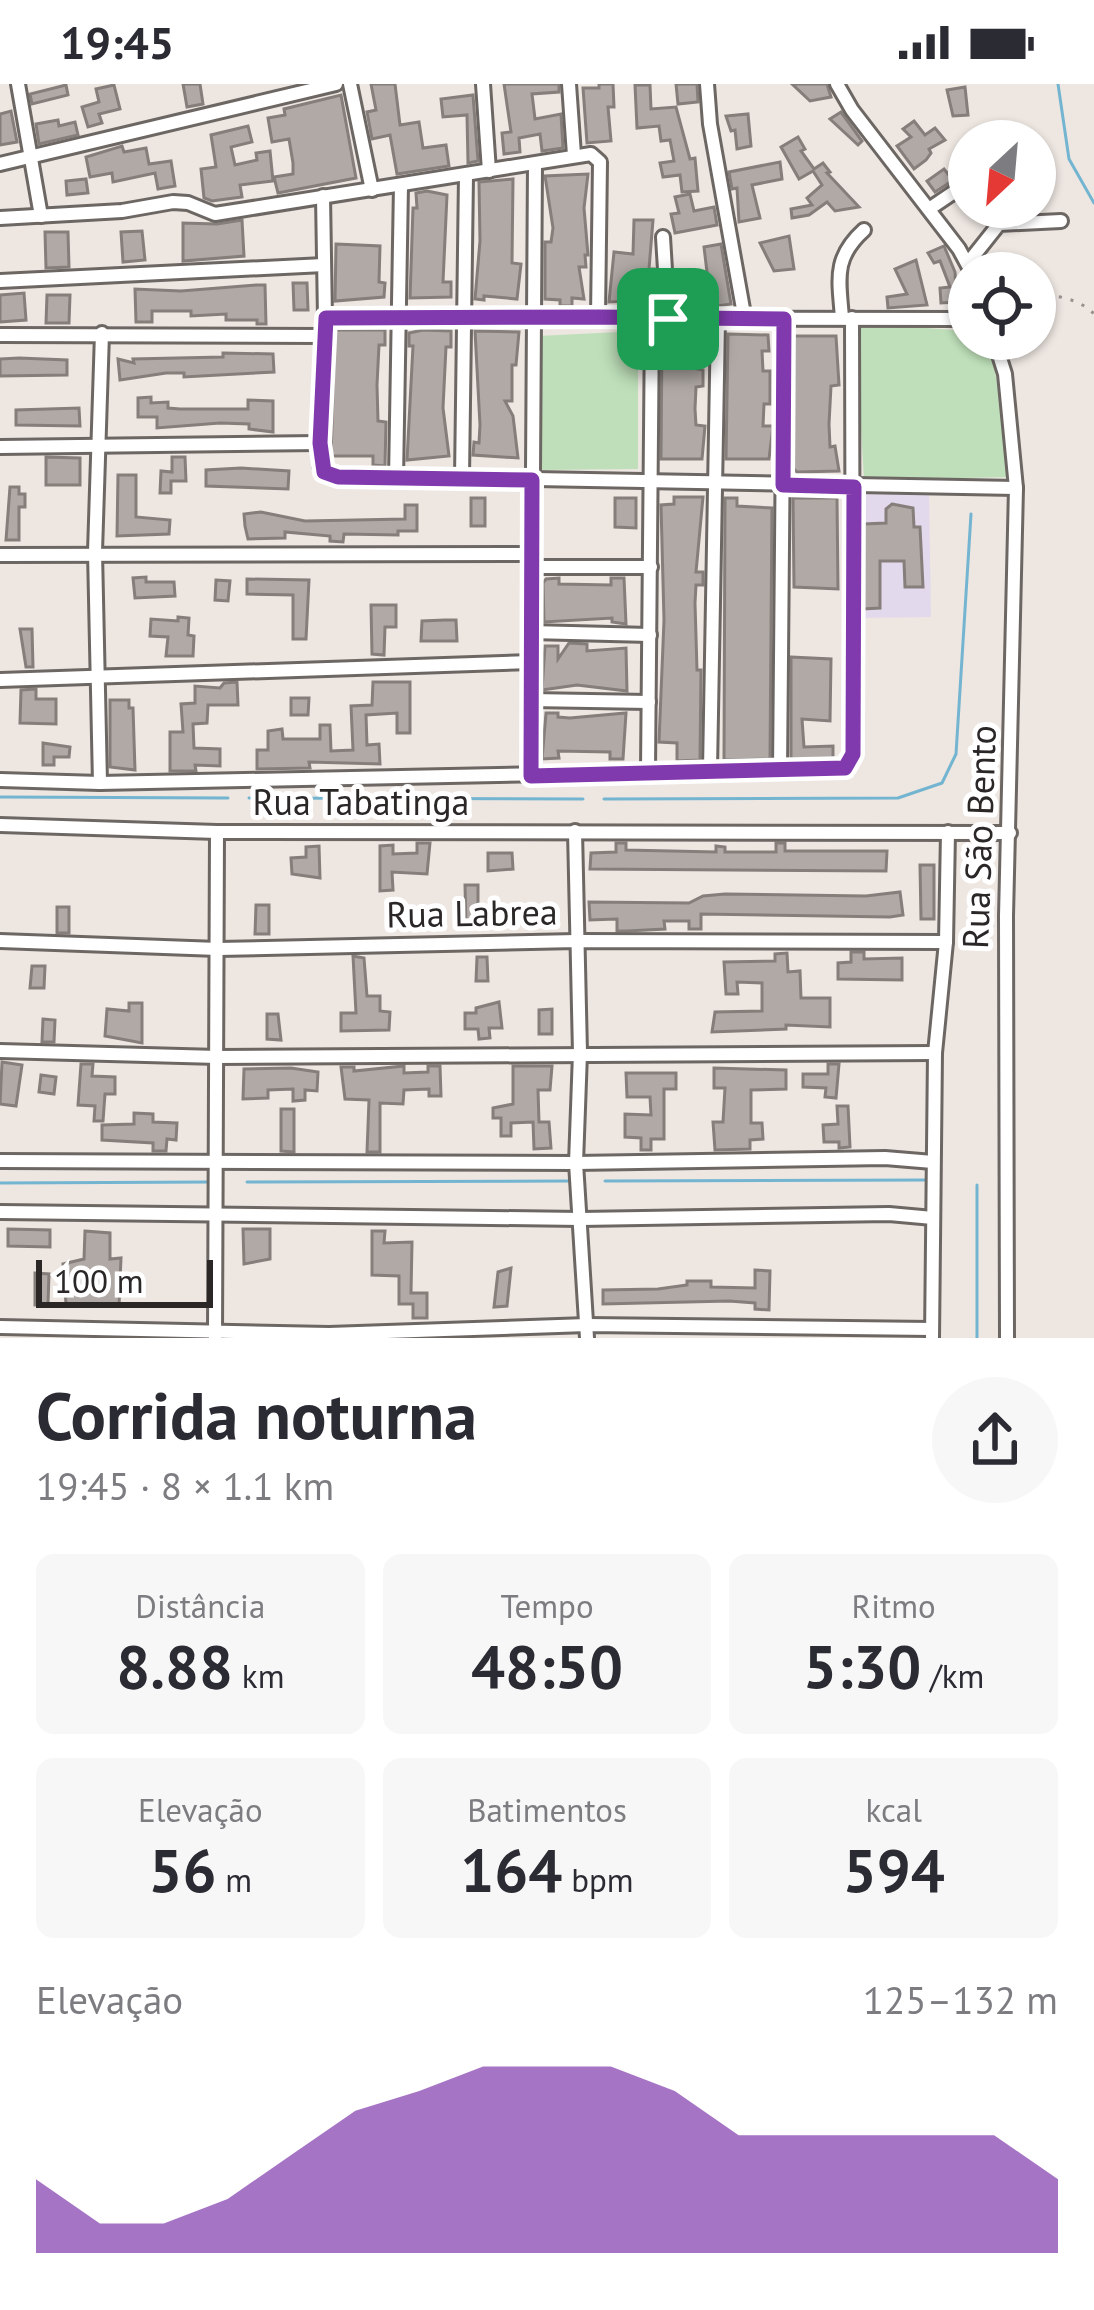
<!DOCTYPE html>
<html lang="pt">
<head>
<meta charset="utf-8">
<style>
  body { margin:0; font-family:"PT Sans",sans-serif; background:#f7f7f7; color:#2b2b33; height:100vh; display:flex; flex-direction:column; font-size:45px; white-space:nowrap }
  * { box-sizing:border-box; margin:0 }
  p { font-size:39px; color:#7c7c81 }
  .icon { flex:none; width:66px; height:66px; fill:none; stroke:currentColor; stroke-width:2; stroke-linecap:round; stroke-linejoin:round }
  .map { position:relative; height:1254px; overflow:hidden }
  .side { display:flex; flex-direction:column; background:#fff; flex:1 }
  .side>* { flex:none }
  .needle { width:78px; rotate:206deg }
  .controls { position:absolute; left:948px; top:36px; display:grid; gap:24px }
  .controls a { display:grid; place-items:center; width:108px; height:108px; border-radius:50%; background:#fff; box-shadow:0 3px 9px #0004; font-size:60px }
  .scale { position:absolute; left:36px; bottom:30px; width:177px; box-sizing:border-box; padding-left:12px; border:6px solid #2a2726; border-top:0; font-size:33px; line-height:42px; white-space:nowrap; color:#2a2726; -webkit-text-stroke:9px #fff; paint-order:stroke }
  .pin { position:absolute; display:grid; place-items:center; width:102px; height:102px; color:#fff; margin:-51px; border-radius:24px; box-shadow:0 6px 18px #0006 }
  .round { display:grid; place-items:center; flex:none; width:126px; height:126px; border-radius:63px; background:#f7f7f7 }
  .summary { display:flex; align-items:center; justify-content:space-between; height:204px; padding:0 36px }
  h1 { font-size:66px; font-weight:800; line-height:90px }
  .stats { display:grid; grid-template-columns:repeat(3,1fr); gap:18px; height:204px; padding:12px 36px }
  .stats div { display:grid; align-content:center; border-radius:18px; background:#f7f7f7; text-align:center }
  .stats b { font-size:60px; font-weight:800 }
  .stats small { font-size:33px; font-weight:400 }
  .stats p { font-size:33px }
  .chart { height:336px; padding:24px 36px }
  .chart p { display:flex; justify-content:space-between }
  .chart svg { width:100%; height:216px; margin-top:12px; fill:#813aad; opacity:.7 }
  .status { display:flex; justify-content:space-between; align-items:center; height:84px; padding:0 60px; background:#fff; direction:ltr }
  .status svg { height:33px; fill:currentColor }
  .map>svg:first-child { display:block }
</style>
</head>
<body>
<div class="status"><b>19:45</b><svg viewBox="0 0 49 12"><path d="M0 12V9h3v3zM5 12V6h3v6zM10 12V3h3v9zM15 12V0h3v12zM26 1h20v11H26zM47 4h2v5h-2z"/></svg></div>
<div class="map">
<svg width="1094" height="1254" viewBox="0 0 1094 1254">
  <rect width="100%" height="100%" fill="#ede6e1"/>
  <path fill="#e3d9ed" d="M859 410 929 411 931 533 861 534Z"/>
  <g fill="#bedfb9">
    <path d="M855 239 969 247V255H989L1014 393 864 396Z"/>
    <path d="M638 247V385L537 386 539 252Z"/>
  </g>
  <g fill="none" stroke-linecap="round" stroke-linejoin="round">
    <g stroke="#73b5d1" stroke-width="3">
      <path d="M1058 0 1069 75 1094 119"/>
      <path d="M0 713 228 714"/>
      <path d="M249 714 583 715"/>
      <path d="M604 715 898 714 942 699 956 670 971 430"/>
      <path d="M605 1097 928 1096"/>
      <path d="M247 1098 570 1097"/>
      <path d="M0 1099 212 1098"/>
      <path d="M977 1254V1101"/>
    </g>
  </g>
  <g fill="#b0a9a5" stroke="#857e7a" stroke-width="3">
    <path d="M183 0H200L203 20 187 23Z"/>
    <path d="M371 0H395L400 41 419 38 423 64 446 61 449 82 397 90 390 51 372 55 367 28 376 26Z"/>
    <path d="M504 0H559V8L532 10 535 35 561 30 563 64 542 67 540 50 519 54 520 68 504 70 502 49 511 48Z"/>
    <path d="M599 0H613L614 23H608L611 57 587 59 583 4H599Z"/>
    <path d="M676 0H697L698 18 678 20Z"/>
    <path d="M792 0H827L831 13 810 17Z"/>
    <path d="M66 1 68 11 32 20 30 10Z"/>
    <path d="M114 1 120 25 99 30 102 39 88 43 82 23 99 18 96 5Z"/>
    <path d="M635 1H650L651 25 676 23 690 75 695 74 698 107 682 108 680 91 663 93 660 79 674 77 670 56 661 57 659 42 637 44Z"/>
    <path d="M965 3 968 31 953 32 947 6Z"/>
    <path d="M341 11 356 94 278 109 274 93 293 90V79L289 55 272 58 268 34 285 31 284 25Z"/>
    <path d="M473 11 478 77 468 79 467 31 443 33 441 15Z"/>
    <path d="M11 27 17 58 0 61V30Z"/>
    <path d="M841 28 862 57 858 61 830 35Z"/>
    <path d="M748 30 751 62 737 65 735 46 731 47 726 32Z"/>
    <path d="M58 36 59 42 75 38 78 51 39 60 36 40Z"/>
    <path d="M914 37 925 51 935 44 945 56 929 65 931 69 926 76 914 85 897 62 911 53 903 45Z"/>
    <path d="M248 42 252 58 231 63 235 81 257 76 256 69 270 67 273 97 240 101 242 113 212 117 204 114 201 85 216 83 211 51Z"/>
    <path d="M798 53 805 65 801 67 814 85 823 79 830 88 827 89 859 123 835 127 827 118 809 131 792 134 791 125 812 121 807 114 822 101 813 87 799 95 781 63Z"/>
    <path d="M122 62 124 68 146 64 149 80 171 77 175 102 158 105 155 89 113 98 112 89 90 93 86 73Z"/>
    <path d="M969 72V86L935 108 927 97 944 85 948 90Z"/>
    <path d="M780 78 782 95 752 101 760 134 739 138 737 104 732 105 729 88Z"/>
    <path d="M588 90 584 124 588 171H585L586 183H579L584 215 572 214V222H560V216L545 215V158H551L553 144 545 92Z"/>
    <path d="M86 95 88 109 67 111 66 97Z"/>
    <path d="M513 95 512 179 521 180 517 215 484 212V216L475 215 480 157 479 98Z"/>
    <path d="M427 107 447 111 443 198H451V213L410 214 413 124H417L416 109Z"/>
    <path d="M690 110 694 127 714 123 717 141 675 149 671 130 679 129 675 113Z"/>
    <path d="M242 136 244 172 183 177V139L217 140Z"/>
    <path d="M634 136H653L649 185H654L653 216 609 218 614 168 633 170Z"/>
    <path d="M142 147 145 176 123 178 121 148Z"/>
    <path d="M45 148H68L69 183 46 184Z"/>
    <path d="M789 152 794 185 774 187 760 159Z"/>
    <path d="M336 160 380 162 379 198 385 199 384 213 335 217Z"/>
    <path d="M721 160 731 220 711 223 708 210 677 215 676 192 707 188 704 163Z"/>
    <path d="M944 162 955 188 957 218 941 219 940 204 950 203 940 177 934 179 928 169Z"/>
    <path d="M916 176 927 221 888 224 887 213 907 210 895 185Z"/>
    <path d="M293 199H307L308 226H294Z"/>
    <path d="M256 201H265L266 240H257V236H226V230L191 232V227H152V238H136L135 205 181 207Z"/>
    <path d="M24 209 26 236 0 238V211Z"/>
    <path d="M47 211H70L69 239H46Z"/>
    <path d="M335 246H385V261H379L377 301 378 337 386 338 385 382 373 381V372H331Z"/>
    <path d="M423 246 451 247V263H446L443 324 449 372 407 376 413 262H409V249Z"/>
    <path d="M475 247 519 248 516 281H512V317H505L513 332 518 374 473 371 474 358 479 359 480 341Z"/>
    <path d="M662 250 701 251 702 263H696L697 285 703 286V302L696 303 695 325 696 341 705 342 702 375H661Z"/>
    <path d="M728 250 768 251 769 267H762L763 287H770V320H764L763 342H773L769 375H726Z"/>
    <path d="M794 252H836L839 301 831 302 829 340 830 363 835 362 839 387 797 388 793 384Z"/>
    <path d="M223 269 273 270 274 288 184 293V289H166L120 296 118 275 134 279 133 275 223 273Z"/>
    <path d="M19 274 67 276V291L0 292V275Z"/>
    <path d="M151 313V319L168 318V324L180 325H248V316L273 317V348L249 345V340L220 339 157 344V333H138V314Z"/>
    <path d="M79 324 80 342 16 341V326Z"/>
    <path d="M46 373 80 374V401H46Z"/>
    <path d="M172 373H185L186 397H171V409H160L161 387 172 388Z"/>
    <path d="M241 384 289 387 288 405 206 402V386Z"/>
    <path d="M118 391H136V433L170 436 169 450 117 452Z"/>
    <path d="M10 403H19V410H25V423H19V456H6Z"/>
    <path d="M674 413H703L696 488H703V501H696L695 519 697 586H701L700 676 677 677V659L659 658 664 536 661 421 674 420Z"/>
    <rect x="471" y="414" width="14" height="28"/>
    <path d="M615 414H636V444L615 443Z"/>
    <path d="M725 414H737V422L772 424 770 675 724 676Z"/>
    <path d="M793 414H837L838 505 794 503Z"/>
    <path d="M892 420 913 424 914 443H920L923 503H905L904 477H880V524L863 525 864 440 886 439V425Z"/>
    <path d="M405 421H417V447H398V451L344 450 343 458 330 457V452L285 448V454L248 455 245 442 244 430 261 428 305 437 405 435Z"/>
    <path d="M146 493V498H174L175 512 135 514 133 494Z"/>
    <path d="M559 494V500L611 501V494H624L626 540 612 538V534L544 538 543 499 546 495Z"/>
    <path d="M247 495 309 496 306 555H293V511L247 510Z"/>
    <path d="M216 496 230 497 228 517 215 516Z"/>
    <path d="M371 521H396V543H385L384 571 372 570Z"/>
    <path d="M178 533 189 534 188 551 194 552 193 572H166L168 553 150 552 151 535 178 537Z"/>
    <path d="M445 536H456L457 557H421L422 537Z"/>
    <path d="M20 545H32L33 583H26Z"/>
    <path d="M569 559 587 560V567L626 564 627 607 577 601 542 606 545 562H558V575Z"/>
    <path d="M791 573 831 575 830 637 802 635 804 663 833 662V674L791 675Z"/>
    <path d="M237 598 238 621H208L207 639 193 640 194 664 220 665V682L195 681 196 687H170V648H183L181 620 195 619V602L220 604 224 599Z"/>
    <path d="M373 598H410V649H397V629L366 631 367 661 379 660 380 680 309 678 310 684 257 685V666H268V647L282 645 283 655H320V641H330L331 667 353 666 351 622 372 621Z"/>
    <path d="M36 605V615H56V640L20 639 21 606Z"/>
    <path d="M291 614H309L308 631H291Z"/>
    <path d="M110 616H129V624H133L135 686 110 683Z"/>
    <path d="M546 629H558V633L570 634 626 629 623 675H610V668L558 667 559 674 542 675Z"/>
    <path d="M43 659 70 663 69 673H54V681H43Z"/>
    <path d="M417 759H430L427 790 392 788 393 806 380 807V762L393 761V770L417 769Z"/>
    <path d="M616 759H626V766L716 768V762L725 763V768H776V759H785V767H887L886 787 590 785 591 769 616 768Z"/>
    <path d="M319 762 320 794 292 790 291 774 306 773V763Z"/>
    <path d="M488 769H512L513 785 488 787Z"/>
    <path d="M920 781H934V835H921Z"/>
    <path d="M465 801H478V843H466Z"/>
    <path d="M900 808 903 831 890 833 701 830V845H689V837H664L665 845 627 847H617V835L590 836 589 818 689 819 703 812 725 810 866 812Z"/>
    <path d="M256 821H269V850H255Z"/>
    <rect x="57" y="823" width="12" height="26"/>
    <path d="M851 868H864V875L902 874V896L838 895V879L851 878Z"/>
    <path d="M787 869 788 888 800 887 801 914H830V943L786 941V945L712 948 715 928 762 927V899L737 898 738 910H726L724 878 775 877V870Z"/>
    <path d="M353 872 364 874 367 912H380V927L390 928 389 946 341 947V929H356Z"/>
    <path d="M477 873H487L488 897H476Z"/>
    <path d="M32 882H45L44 904H30Z"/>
    <path d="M499 918 502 944H489L490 954 479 955 478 945H465V929H476V924Z"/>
    <path d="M129 919H142V959L105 952 107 925 129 927Z"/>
    <path d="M552 925V950H539V926Z"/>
    <path d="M267 930H278L281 956 267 955Z"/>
    <path d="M43 935 55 936 54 958H42Z"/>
    <path d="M2 978 22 981 16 1022 0 1020Z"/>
    <path d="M81 980H93L92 992 115 993V1010H105L103 1037H94L95 1022 78 1021Z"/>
    <path d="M828 980H839L836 1014 825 1013 826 1004 803 1003V990H828Z"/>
    <path d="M404 982V989L428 988V982H440L441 1012H429V1005L404 1006 403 1020 380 1019V1068H367L369 1016 345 1015 341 983H354V987Z"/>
    <path d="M513 982H552L550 1006H538L539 1038H549L551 1064 534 1065 533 1038 511 1039V1052H501V1034H493V1024L513 1020Z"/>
    <path d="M291 984 318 988 317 1007 305 1006V1016L293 1017V1005L268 1006V1014L243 1015 244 985Z"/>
    <path d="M714 984 786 986V1005L751 1006V1039H762L763 1055 750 1056V1065L715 1066 713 1038H723L725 1004H714Z"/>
    <path d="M626 989H676V1005H664V1055H651V1066H641V1054L625 1053V1030L651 1031 650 1013H627Z"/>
    <path d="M41 991 56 993 54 1010 39 1008Z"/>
    <path d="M837 1022H848L850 1063 839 1064V1058H824L823 1041 838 1040Z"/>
    <path d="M281 1025H294V1068L281 1067Z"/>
    <path d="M134 1029 153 1030V1038L177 1039 176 1056 167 1055 166 1067H153V1059L102 1056V1041L134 1040Z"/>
    <path d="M8 1145 50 1146V1163L8 1162Z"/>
    <path d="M243 1145H270V1175L244 1180Z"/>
    <path d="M85 1147 110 1149V1175L121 1174 119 1222 66 1220 63 1180 84 1175Z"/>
    <path d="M372 1147H385L384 1159 412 1158 411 1209H427V1234H413V1220H399V1192L372 1191Z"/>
    <path d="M511 1184 507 1222 494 1223 498 1188Z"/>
    <path d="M755 1186 770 1187 769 1226 755 1225V1219L729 1217 603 1220V1206L658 1205 687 1201V1197H711V1203L755 1204Z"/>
    <path d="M35 1189 49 1190 48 1220 35 1221Z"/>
  </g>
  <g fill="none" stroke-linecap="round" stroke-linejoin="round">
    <defs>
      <g id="street">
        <path d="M18 0 41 132"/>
        <path d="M350 0 372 106"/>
        <path d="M483 0 489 87"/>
        <path d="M569 0 574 71"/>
        <path d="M707 0 710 40 745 236"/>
        <path d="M837 0 852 26 959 165 972 189"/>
        <path d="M0 80 336 0"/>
        <path d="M323 112 325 234 320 382 329 391 1016 404"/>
        <path d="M929 125 969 98"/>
        <path d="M0 134 122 127 173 118 188 119 215 130 591 70 600 78 598 233"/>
        <path d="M663 153 668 235"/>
        <path d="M968 179 999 140 1061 137"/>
        <path d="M0 197 324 181"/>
        <path d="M325 234 969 235"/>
        <path d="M842 234C839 195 833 174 864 146"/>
        <path d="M0 251 324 252"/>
        <path d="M994 255 1005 290 1016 404 1006 832 1007 1254"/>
        <path d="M0 363 320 359"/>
        <path d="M462 394 466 91"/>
        <path d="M396 395 401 101"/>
        <path d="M0 471 532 470"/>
        <path d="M532 483H651"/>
        <path d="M531 548 650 551"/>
        <path d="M0 596 531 578"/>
        <path d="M531 616 649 618"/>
        <path d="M710 686 718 236"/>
        <path d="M648 687 652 236"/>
        <path d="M780 687 784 235"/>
        <path d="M531 692 535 80"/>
        <path d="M0 696 100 699 845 684 853 670 852 234"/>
        <path d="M100 699 95 468 102 249"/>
        <path d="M0 741 217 748 1010 749"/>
        <path d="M575 747 580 969 576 1079 587 1254"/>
        <path d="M0 857 218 865 576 857 946 858"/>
        <path d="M0 967 218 973 935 969"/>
        <path d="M0 1077 576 1079 885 1074 933 1078"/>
        <path d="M0 1128 581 1135 889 1130 933 1134"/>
        <path d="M0 1243 329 1250 587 1241 932 1245"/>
        <path d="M215 1253 217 748"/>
        <path d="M932 1254 935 969 946 858 948 748"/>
      </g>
    </defs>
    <use href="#street" stroke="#6d6764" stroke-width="18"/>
    <path stroke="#97928e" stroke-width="3" stroke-dasharray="3 9" stroke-linecap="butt" d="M1035 212C1053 209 1082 216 1094 230"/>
    <use href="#street" stroke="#fff" stroke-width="12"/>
  </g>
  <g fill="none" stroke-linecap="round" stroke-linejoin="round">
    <defs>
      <path id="route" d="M598 233 784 235 783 401 854 403 853 670 845 684 531 692 532 396 338 393 324 388 320 359 326 234Z"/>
    </defs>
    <use href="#route" stroke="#fff" stroke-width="24"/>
    <use href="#route" stroke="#813aad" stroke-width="15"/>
  </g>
  <g text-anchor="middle" stroke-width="10" stroke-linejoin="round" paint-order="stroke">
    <g font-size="36" fill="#2a2726" stroke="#fff">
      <text x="361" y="731">Rua Tabatinga</text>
      <text transform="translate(979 753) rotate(-88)" y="13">Rua São Bento</text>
      <text transform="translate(472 829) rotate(-1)" y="13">Rua Labrea</text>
    </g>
  </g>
</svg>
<div class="controls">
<a><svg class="needle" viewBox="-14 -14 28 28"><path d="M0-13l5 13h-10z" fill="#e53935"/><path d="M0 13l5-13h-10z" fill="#7c7c81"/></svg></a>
<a><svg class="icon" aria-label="locate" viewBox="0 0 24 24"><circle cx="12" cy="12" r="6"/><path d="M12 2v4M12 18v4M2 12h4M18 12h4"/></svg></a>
</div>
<div class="scale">100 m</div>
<div class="pin" style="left:668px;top:235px;background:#1e9e55"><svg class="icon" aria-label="arrive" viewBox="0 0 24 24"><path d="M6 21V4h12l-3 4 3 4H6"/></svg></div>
</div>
<section class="side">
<div class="summary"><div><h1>Corrida noturna</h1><p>19:45 · 8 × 1.1 km</p></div><a class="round"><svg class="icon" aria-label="share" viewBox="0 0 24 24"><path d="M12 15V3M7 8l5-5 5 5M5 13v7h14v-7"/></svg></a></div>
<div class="stats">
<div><p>Distância</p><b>8.88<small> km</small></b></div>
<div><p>Tempo</p><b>48:50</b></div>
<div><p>Ritmo</p><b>5:30<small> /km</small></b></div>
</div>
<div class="stats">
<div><p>Elevação</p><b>56<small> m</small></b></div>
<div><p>Batimentos</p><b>164<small> bpm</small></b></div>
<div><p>kcal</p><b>594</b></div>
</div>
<div class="chart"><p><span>Elevação</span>125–132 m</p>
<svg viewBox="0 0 160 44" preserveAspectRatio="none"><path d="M0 44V29L10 38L20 38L30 33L40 24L50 15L60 11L70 6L80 6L90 6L100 11L110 20L120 20L130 20L140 20L150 20L160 29V44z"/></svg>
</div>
</section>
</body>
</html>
